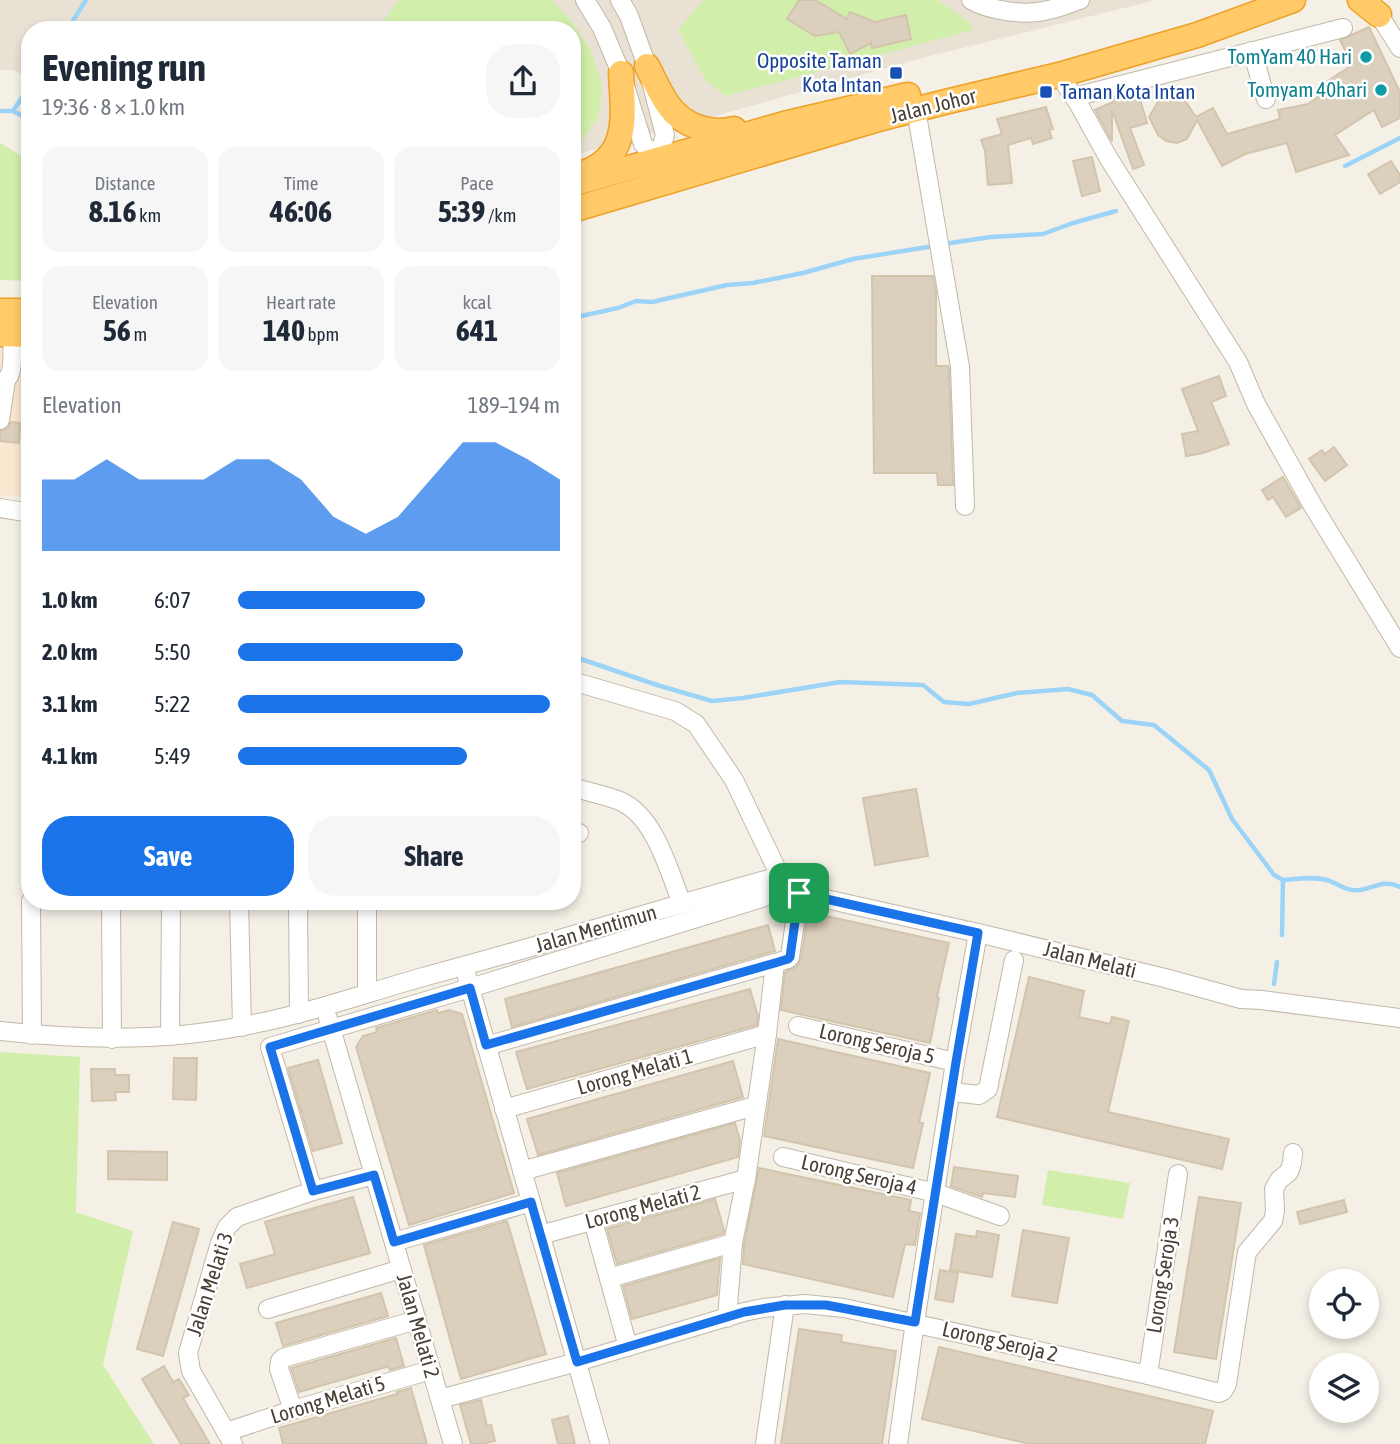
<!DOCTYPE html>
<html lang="en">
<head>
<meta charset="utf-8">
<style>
  body { margin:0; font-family:"Asap Condensed",sans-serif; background:#f6f6f7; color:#1f2937; height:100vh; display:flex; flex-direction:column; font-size:26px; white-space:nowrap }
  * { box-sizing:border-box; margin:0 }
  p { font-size:23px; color:#747a83 }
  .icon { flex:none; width:38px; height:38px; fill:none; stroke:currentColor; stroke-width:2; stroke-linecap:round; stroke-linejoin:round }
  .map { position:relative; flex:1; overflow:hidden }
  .side { position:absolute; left:21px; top:21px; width:560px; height:889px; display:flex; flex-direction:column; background:#fff; border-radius:28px; box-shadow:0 4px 10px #0003 }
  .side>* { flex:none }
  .fabs { position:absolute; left:1309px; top:1269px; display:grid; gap:14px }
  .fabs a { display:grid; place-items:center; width:70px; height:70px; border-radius:50%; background:#fff; box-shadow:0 4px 10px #0003; font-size:35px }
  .pin { position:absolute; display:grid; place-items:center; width:60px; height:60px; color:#fff; margin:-30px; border-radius:14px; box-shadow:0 4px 10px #0006 }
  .round { display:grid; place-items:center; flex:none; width:74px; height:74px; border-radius:28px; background:#f6f6f7 }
  .summary { display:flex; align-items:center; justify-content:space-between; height:119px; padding:0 21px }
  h1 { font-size:38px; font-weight:700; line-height:52px }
  .stats { display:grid; grid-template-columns:repeat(3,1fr); gap:10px; height:119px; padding:7px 21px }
  .stats div { display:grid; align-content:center; border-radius:18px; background:#f6f6f7; text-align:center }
  .stats b { font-size:30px; font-weight:700 }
  .stats small { font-size:19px; font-weight:400 }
  .stats p { font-size:19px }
  .chart { height:196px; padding:14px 21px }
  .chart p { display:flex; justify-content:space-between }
  .chart svg { width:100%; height:126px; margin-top:7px; fill:#1a73e8; opacity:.7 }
  .button { display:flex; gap:14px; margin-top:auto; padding:14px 21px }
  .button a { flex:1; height:80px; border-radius:28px; background:#1a73e8; color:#fff; font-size:28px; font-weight:700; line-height:80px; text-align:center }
  .button a+a { background:#f6f6f7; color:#1f2937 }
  ul { padding:0 21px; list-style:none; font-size:23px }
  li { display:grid; grid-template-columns:112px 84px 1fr; align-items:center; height:52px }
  li i { height:18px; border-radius:9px; background:#1a73e8 }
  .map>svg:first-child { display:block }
</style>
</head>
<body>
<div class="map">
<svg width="1400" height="1444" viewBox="0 0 1400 1444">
  <rect width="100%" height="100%" fill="#f5f0e6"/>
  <path fill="#e9e2d4" d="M0 0H1156L922 58 572 156V30H30V79L13 70H0Z"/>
  <path fill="#f9e7cf" d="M0 345H30V497L0 495Z"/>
  <g fill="#d1eeab">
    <path d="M399 0H551L568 17 591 50 602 86 599 116 576 149 572 150V30H377Z"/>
    <path d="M704 0H938L969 22 973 30 726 96 706 81 678 30Z"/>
    <path d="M0 143 30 161V281L0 280Z"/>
    <path d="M0 1052 80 1057 76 1212 133 1231 103 1365 154 1444H0Z"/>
    <path d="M1048 1170 1130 1183 1123 1219 1042 1205Z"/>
  </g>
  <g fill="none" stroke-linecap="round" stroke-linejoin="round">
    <g stroke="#9cd4f8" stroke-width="4.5">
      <path d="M67 30 86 0"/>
      <path d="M0 111H13L30 120"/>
      <path d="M13 111 30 85"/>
      <path d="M1345 166 1400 138"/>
      <path d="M943 244 991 237 1043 234 1073 223 1116 211"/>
      <path d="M572 318 618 308 636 301 652 302 727 285 753 283 803 273 853 259 934 246"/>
      <path d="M572 656 657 685 712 701 743 698 840 682 923 685 944 702 969 704 1017 693 1068 689 1092 695 1122 721 1154 725 1209 770 1232 819 1274 875 1283 880C1297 879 1312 876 1327 880 1335 882 1343 889 1352 890 1368 893 1382 877 1400 887"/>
      <path d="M1282 935 1283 880"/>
      <path d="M1274 984 1277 962"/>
    </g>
  </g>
  <g fill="#dbcfbd" stroke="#d3c4ad" stroke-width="2">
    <path d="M799 0H815L847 19 850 12 875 22 906 15 911 39 872 48 871 43 850 54 839 32 815 36 787 19Z"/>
    <path d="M1369 27 1400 92V118L1382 127 1374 110 1335 135 1349 155 1296 172 1287 143 1245 154 1222 166 1197 120 1187 139 1177 143 1166 141 1158 135 1149 117 1162 95 1168 99 1176 87 1196 117 1213 108 1227 134 1280 119 1278 110 1308 104 1321 95 1317 88 1352 65 1340 40Z"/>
    <path d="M1138 92 1147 123 1130 128 1144 165 1133 169 1112 110V141L1095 110 1113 102 1112 99Z"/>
    <path d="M1046 107 1053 129 1049 130 1052 138 1033 144 1031 138 1008 145 1012 183 988 185 985 151 981 140 1002 134 997 119Z"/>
    <path d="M1092 157 1100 191 1082 196 1073 161Z"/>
    <path d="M1391 161 1400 175V182L1380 194 1368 174Z"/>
    <path d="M872 276H933L936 292V366H948L949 368 953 485H938L937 473H874Z"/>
    <path d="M1219 376 1226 396 1211 402 1229 444 1203 453 1186 456 1182 434 1198 431 1182 389Z"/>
    <path d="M11 422 20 423 19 443 0 441V431L8 428Z"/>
    <path d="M1334 447 1347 465 1325 481 1309 459 1322 450 1325 454Z"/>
    <path d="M1283 477 1301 508 1286 517 1273 497 1268 500 1262 490Z"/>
    <path d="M916 789 928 856 875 865 863 798Z"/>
    <path d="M808 912 949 943 937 997 939 998 930 1043 781 1010 785 972 796 967 801 959Z"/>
    <path d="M768 925 775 951 512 1027 505 999Z"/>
    <path d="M1029 977 1084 991 1079 1017 1110 1024 1112 1017 1129 1021 1108 1112 1229 1139 1222 1169 997 1117Z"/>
    <path d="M750 989 758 1016 757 1025 527 1089 516 1052Z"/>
    <path d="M437 1010 438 1013 449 1010 462 1014 514 1193 409 1225 356 1047 363 1036 377 1032 376 1028Z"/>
    <path d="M778 1039 930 1073 919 1123H923L913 1168 764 1136Z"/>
    <path d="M174 1058H197L196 1100 173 1099Z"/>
    <path d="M318 1060 342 1143 313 1151 288 1068Z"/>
    <path d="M733 1061 743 1097 538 1155 527 1119Z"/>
    <path d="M91 1069H115V1075H129V1092H115L116 1100 92 1101Z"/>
    <path d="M735 1123 740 1140 738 1157 566 1206 557 1173Z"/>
    <path d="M108 1151 167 1152V1180L108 1179Z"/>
    <path d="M954 1167 1018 1176 1015 1197 983 1193 982 1197 951 1186Z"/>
    <path d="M759 1168 911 1200 909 1211 920 1213 915 1245 905 1244 893 1297 743 1264 744 1245Z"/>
    <path d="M353 1197 370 1253 247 1288 240 1264 275 1254 265 1222Z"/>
    <path d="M1199 1197 1241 1203 1216 1359 1174 1352Z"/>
    <path d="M715 1199 724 1230 723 1234 617 1264 607 1229Z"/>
    <path d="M1344 1200 1347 1212 1300 1224 1297 1212Z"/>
    <path d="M507 1221 546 1354 461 1379 424 1245Z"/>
    <path d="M173 1222 199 1229 163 1356 137 1349Z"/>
    <path d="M1023 1230 1069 1238 1057 1303 1012 1296Z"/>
    <path d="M977 1231 999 1235 992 1277 950 1270 956 1234 976 1237Z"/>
    <path d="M720 1258 717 1295 632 1319 623 1286Z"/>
    <path d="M940 1270 958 1273 953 1302 935 1299Z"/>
    <path d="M381 1293 388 1316 283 1346 276 1323Z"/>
    <path d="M799 1329 842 1335 841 1342 896 1351 882 1444H781Z"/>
    <path d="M396 1338 404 1366 390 1370 388 1366 386 1367 299 1392 291 1368Z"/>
    <path d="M939 1347 1213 1411 1205 1444H1030L922 1419Z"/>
    <path d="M164 1366 173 1382 179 1379 189 1395 183 1398 210 1444H181L142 1379Z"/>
    <path d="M411 1388 427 1444H283L279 1428 397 1394V1392Z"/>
    <path d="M481 1400 487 1426 491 1425 495 1441 481 1444H471L460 1405Z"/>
    <path d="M568 1416 575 1444H558L552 1420Z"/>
  </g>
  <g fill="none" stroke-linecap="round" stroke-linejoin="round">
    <defs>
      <g id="minor">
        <path d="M585 0 602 28 621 73 643 144 658 159 665 135 647 66 629 16 620 0"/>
        <path d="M971 0C990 11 1026 16 1048 10 1059 8 1070 3 1080 0"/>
        <path d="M1374 7 1400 48"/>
        <path d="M1252 51 1266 99"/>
        <path d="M1059 75 1078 103 1109 159 1238 362 1256 404 1313 506 1400 648"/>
        <path d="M1074 97 1343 28"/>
        <path d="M916 109 960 367 965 506"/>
        <path d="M0 384C4 381 6 381 9 376 14 367 13 334 10 325"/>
        <path d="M0 420 6 380"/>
        <path d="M0 508 30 513"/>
        <path d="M572 681 675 711 696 724 734 780 780 876 781 892 799 893 978 933 1165 978 1241 999 1262 1000 1400 1018"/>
        <path d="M572 787C588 792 605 795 620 801 655 816 669 871 682 904"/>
        <path d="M572 835 579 833"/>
        <path d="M31 901 32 1035"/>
        <path d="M111 901 112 1039"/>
        <path d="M239 901 242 1027"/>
        <path d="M298 901 299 1014"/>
        <path d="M467 977 600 1444"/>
        <path d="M367 992V901"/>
        <path d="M328 1018 453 1444"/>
        <path d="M798 1026 955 1062"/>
        <path d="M0 1031C81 1040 163 1042 243 1026 304 1015 363 994 423 977 542 945 661 909 780 876"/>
        <path d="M170 1036 171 901"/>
        <path d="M486 1046 775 963"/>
        <path d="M952 1092 979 1095 988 1089 1014 960"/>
        <path d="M504 1109 767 1034"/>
        <path d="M783 1157 936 1193 1000 1216"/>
        <path d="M522 1171 755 1106"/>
        <path d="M313 1191 270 1047 470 988 781 892"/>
        <path d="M593 1221 628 1347"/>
        <path d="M540 1235 746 1179"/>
        <path d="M394 1242 531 1202"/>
        <path d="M609 1278 733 1243"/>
        <path d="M268 1309 401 1269"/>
        <path d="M727 1318 733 1243 746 1179 767 1034 775 963 788 959 790 957 799 893"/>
        <path d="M1148 1375 1178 1174"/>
        <path d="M440 1399 577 1362 744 1312 763 1308 805 1304 844 1308 1148 1375 1219 1393 1223 1391 1227 1384 1247 1252 1273 1221 1275 1211 1274 1189 1279 1180 1289 1172 1292 1163 1293 1153"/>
        <path d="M293 1410 279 1369 280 1361 283 1358 417 1320"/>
        <path d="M226 1432 293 1410 431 1370"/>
        <path d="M233 1444 191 1371 188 1353 220 1243 227 1227 237 1217 313 1191 374 1175"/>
        <path d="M765 1444 785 1305"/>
        <path d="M898 1444 915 1322 955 1062 978 933"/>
      </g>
      <g id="highway">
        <path d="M1360 0 1379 15"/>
        <path d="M647 66C654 79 660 94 669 106 683 126 711 135 734 129"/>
        <path d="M583 173C631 157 623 114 621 73"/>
        <path d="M572 184 784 124 908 95"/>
        <path d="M572 210 875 120 945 102 1059 75 1197 35 1293 0"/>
        <path d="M0 311H30"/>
        <path d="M0 334 30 335"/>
      </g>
    </defs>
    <use href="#minor" stroke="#c1b8a8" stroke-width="20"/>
    <use href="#highway" stroke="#eea127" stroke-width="27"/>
    <use href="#minor" stroke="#fff" stroke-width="18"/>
    <use href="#highway" stroke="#ffca67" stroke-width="24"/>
  </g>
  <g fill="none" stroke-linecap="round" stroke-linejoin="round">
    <defs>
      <path id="route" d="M799 893 978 933 956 1062 915 1322 826 1305H785L744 1312 577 1362 531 1202 394 1242 374 1175 313 1191 270 1047 470 988 486 1045 775 963 788 959 790 957Z"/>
    </defs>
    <use href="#route" stroke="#fff" stroke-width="14"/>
    <use href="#route" stroke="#1a73e8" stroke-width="9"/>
  </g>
  <g fill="#0f9aa8" stroke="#fff" stroke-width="2.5">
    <circle cx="1366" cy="57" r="7"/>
    <circle cx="1381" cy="90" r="7"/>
  </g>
  <g fill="#1a4fb4" stroke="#fff" stroke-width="2.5">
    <rect x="889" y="66" width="14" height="14" rx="3.5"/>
    <rect x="1039" y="85" width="14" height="14" rx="3.5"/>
  </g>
  <g text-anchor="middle" stroke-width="5" stroke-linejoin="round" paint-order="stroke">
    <g font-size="21" fill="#0d838f" stroke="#fff" text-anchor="end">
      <text x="1352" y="64">TomYam 40 Hari</text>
      <text x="1367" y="97">Tomyam 40hari</text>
    </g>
    <g font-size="21" fill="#164399" stroke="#fff" text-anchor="end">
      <text x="882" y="68">Opposite Taman<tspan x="882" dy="24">Kota Intan</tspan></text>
      <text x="1060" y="99" text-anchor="start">Taman Kota Intan</text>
    </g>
    <g font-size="21" fill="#494035" stroke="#fff">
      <text transform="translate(933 106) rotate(-14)" y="7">Jalan Johor</text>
      <text transform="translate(596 929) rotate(-16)" y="7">Jalan Mentimun</text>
      <text transform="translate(1090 960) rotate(14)" y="7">Jalan Melati</text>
      <text transform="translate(877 1044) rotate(13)" y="7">Lorong Seroja 5</text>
      <text transform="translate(635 1072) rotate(-16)" y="7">Lorong Melati 1</text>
      <text transform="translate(859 1175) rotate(13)" y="7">Lorong Seroja 4</text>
      <text transform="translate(643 1207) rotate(-15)" y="7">Lorong Melati 2</text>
      <text transform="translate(1163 1275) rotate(-81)" y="7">Lorong Seroja 3</text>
      <text transform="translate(210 1284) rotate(-72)" y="7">Jalan Melati 3</text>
      <text transform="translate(418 1326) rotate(74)" y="7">Jalan Melati 2</text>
      <text transform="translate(1000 1342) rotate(13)" y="7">Lorong Seroja 2</text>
      <text transform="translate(328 1400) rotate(-17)" y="7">Lorong Melati 5</text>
    </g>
  </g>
</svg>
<div class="fabs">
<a><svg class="icon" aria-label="locate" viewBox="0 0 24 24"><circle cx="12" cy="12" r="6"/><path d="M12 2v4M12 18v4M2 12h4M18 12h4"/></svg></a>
<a><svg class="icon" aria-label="layers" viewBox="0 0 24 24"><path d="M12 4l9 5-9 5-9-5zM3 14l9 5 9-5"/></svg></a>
</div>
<div class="pin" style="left:799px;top:893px;background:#1e9e55"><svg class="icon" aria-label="arrive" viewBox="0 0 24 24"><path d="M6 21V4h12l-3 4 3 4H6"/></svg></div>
<section class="side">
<div class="summary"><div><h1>Evening run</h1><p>19:36 · 8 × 1.0 km</p></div><a class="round"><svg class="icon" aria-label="share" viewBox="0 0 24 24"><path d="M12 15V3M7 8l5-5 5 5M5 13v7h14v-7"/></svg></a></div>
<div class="stats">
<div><p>Distance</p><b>8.16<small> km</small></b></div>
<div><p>Time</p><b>46:06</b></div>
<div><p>Pace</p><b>5:39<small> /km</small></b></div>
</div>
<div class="stats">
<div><p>Elevation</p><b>56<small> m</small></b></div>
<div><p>Heart rate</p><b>140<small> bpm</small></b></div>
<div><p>kcal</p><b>641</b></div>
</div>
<div class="chart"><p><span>Elevation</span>189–194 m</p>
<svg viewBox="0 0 160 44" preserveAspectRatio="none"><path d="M0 44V19L10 19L20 12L30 19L40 19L50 19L60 12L70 12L80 19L90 32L100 38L110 32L120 19L130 6L140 6L150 12L160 19V44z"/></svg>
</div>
<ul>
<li><b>1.0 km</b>6:07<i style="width:58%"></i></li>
<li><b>2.0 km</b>5:50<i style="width:70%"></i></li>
<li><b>3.1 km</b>5:22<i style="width:97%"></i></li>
<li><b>4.1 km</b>5:49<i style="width:71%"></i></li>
</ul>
<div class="button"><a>Save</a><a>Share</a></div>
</section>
</div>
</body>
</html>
